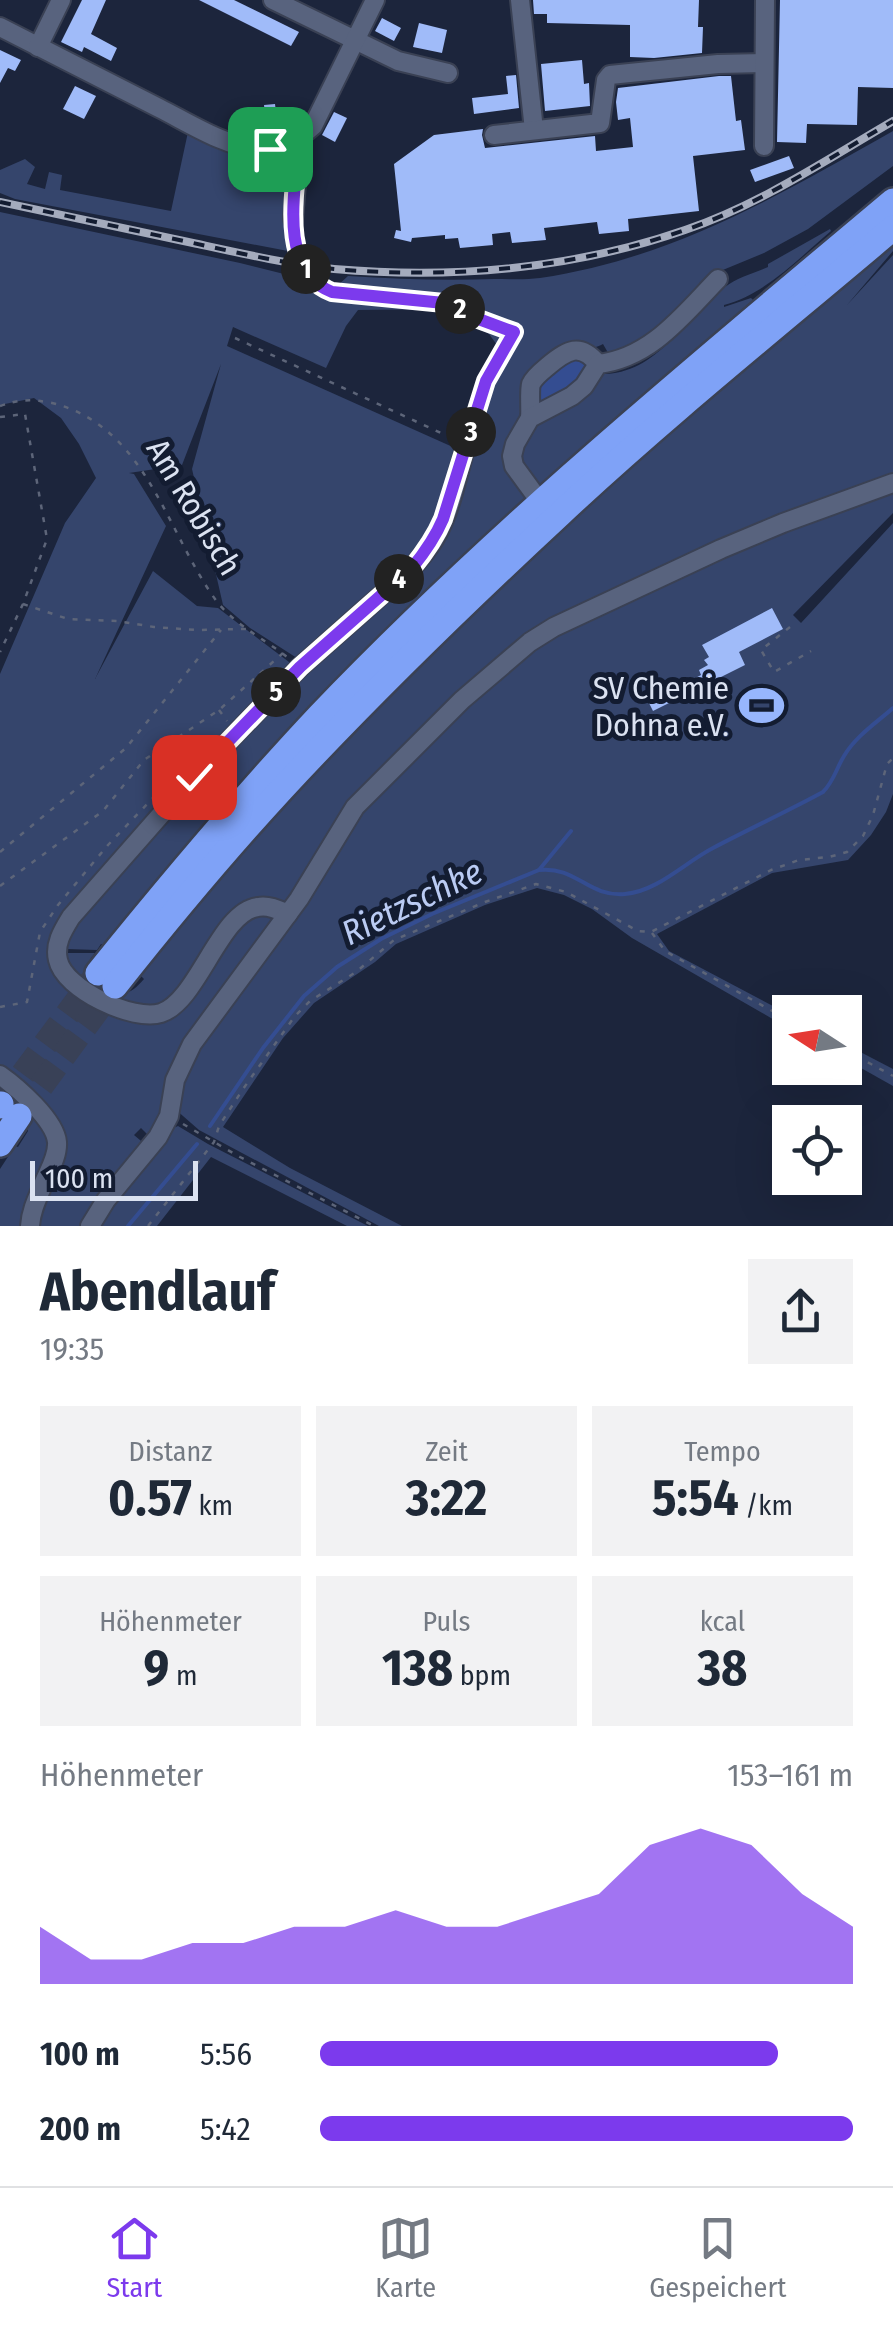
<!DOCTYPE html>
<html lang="de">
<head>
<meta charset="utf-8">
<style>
  body { margin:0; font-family:"Fira Sans Condensed",sans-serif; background:#f2f2f3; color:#1f2937; height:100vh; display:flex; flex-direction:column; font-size:38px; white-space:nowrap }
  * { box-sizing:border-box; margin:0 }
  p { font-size:32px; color:#747a83 }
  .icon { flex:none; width:55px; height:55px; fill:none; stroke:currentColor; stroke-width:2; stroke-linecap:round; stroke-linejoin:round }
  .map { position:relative; height:1226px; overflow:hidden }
  .sheet { display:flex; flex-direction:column; background:#fff; flex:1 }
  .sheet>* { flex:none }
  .needle { width:65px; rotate:282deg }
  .controls { position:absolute; left:772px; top:995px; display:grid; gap:20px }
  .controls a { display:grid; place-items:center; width:90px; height:90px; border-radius:0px; background:#fff; box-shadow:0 10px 40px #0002; font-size:50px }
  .scale { position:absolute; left:30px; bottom:25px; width:168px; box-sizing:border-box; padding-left:10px; border:5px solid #dbe2f1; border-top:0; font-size:28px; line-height:35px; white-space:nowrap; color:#dbe2f1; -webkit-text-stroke:8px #131c31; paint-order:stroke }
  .pin { position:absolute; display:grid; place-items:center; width:85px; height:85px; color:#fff; margin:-42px; border-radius:20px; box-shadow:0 5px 15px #0006 }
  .km { position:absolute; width:50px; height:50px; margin:-25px; border-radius:50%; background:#222; color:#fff; font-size:28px; line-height:50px; text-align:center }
  .round { display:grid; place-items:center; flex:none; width:105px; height:105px; border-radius:0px; background:#f2f2f3 }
  .head { display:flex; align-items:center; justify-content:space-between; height:170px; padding:0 40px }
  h1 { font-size:55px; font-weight:700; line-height:75px }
  .stats { display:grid; grid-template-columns:repeat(3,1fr); gap:15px; height:170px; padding:10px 40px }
  .stats div { display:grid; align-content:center; border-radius:0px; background:#f2f2f3; text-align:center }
  .stats b { font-size:50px; font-weight:700 }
  .stats small { font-size:28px; font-weight:400 }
  .stats p { font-size:28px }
  .chart { height:280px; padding:20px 40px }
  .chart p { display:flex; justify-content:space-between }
  .chart svg { width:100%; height:180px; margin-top:10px; fill:#7c3aed; opacity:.7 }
  ul { padding:0 40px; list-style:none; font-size:32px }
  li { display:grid; grid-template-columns:160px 120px 1fr; align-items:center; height:75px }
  li i { height:25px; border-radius:12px; background:#7c3aed }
  .tabs { display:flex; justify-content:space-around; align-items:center; height:140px; border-top:2px solid #e0e1e3; background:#fff; font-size:28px; color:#747a83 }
  .tabs a { display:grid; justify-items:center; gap:5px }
  .tabs .on { color:#7c3aed }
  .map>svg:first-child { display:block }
</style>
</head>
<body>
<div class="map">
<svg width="893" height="1226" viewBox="0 0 893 1226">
  <rect width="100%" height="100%" fill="#1c253c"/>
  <g fill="#35456c">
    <path d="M893 131V166L808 229 764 253 718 272 680 315 640 347 632 352 611 358 603 344C587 353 572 343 557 353 546 360 528 375 527 389 526 400 530 410 525 420 519 433 509 443 509 457 509 469 521 482 527 492L525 499C376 639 232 784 103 945L101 944 97 950 67 949 66 953H95L91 958 88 966 93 975 105 980 114 992C129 996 135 989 144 979L141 976C180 923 224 874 267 825 455 611 675 428 893 246V251L847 305 893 255V478L753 530 549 625 526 639 497 663 353 805 294 900 282 906C263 901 253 899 238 912L176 999 160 1008 143 1009 116 1002 85 984 65 968 62 956H60L64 936 72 923 198 780 309 663 414 569C423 559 432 549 439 537 451 516 468 462 473 437L466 433 481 381 497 345 489 334 448 309 358 310 346 326 326 368 233 327 227 346 455 448 458 456C446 501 441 529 409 566L306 658 300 660 250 628 223 605 192 469 221 364 182 465 129 473 134 474 166 526 95 679 153 571 197 606 218 608 289 662 291 668 289 675 193 776 65 924C56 937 49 955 57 970 70 996 134 1027 162 1017 169 1015 175 1008 180 1003L242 917 259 910 271 911 278 921 190 1043 177 1067 166 1114 152 1139 141 1128 134 1135 147 1146 102 1204 88 1226H35C34 1196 66 1164 60 1135 58 1125 48 1117 41 1110 28 1096 16 1083 0 1073V674L65 523 96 478 79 444 61 418 34 398 0 405V212L240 263 336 287 348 276C397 279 445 281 494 279 509 279 525 280 540 278 674 258 777 196 893 131Z"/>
    <path d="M188 132 296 148 288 251 15 199 0 193V170L25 159 35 167 27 184 45 189 49 172 62 175 60 190 171 211Z"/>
    <path d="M830 229 831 231C799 258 766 294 724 305V307L751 298 753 300 541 484 536 485 522 473 517 444 524 432 597 374C657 377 683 319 725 287 736 278 754 273 768 267V264Z"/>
    <path d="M893 489V513L793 615 801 623 893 523V794L886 812 871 835 848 860 772 873 657 934 669 951 790 1015V1029L632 938 592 909 564 895 537 888 485 905 396 944 375 962 314 1003 283 1038 223 1127 290 1168 402 1226H379L199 1130 175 1109 181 1069 359 809 532 645 723 551Z"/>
    <path d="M845 1044 893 1069V1086L845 1059Z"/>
    <path d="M0 1081 49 1130 53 1139 26 1226H0V1169L15 1146 18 1147 28 1131V1124L0 1099Z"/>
    <path d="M178 1126 208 1144 368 1226H347L211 1157 157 1226H95L166 1131Z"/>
  </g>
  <path fill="#344d91" d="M568 356 584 360 587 366 583 379 544 404 537 401 535 386Z"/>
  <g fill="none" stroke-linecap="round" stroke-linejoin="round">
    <g stroke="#344d91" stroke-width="4">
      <path d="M539 870C577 866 587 897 625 894 658 891 684 863 713 848 749 829 786 812 823 792 834 781 836 769 844 756 856 736 876 723 893 708"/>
      <path d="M210 1126 263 1048 304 996 337 967 381 939 432 914 539 870 571 831"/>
      <path d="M128 1226 197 1144"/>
    </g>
  </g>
  <g fill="#a0bbf9">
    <path d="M82 0H106L91 34 117 48 111 61 84 47 82 52 61 42Z"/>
    <path d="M199 0H234L299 32 291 46Z"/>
    <path d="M533 0H699L698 27H703L702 53 654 58 630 57V25L547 23V14H534Z"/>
    <path d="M780 0H893V88L858 87 857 125 807 124 806 143 777 142Z"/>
    <path d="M382 18 401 28 394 41 375 31Z"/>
    <path d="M419 23 447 30 442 53 413 47Z"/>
    <path d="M0 50 21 60 15 71 8 68 0 83Z"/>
    <path d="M582 60 584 84 589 83 590 106 545 111 541 64Z"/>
    <path d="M516 75 519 108 474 114 472 98 508 94 506 76Z"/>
    <path d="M719 76H731L736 121 741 120 745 150 693 156 699 211 628 219 629 231 599 234 597 222 544 228 546 240 512 243 510 232 492 234 493 245 460 248 458 238 445 239V235L412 238 411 242 394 238 396 230 401 231 394 164 434 135 483 129 482 135 485 148 595 136 596 151 633 147 630 118 618 120 616 102 618 88Z"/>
    <path d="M75 86 96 96 84 119 63 109Z"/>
    <path d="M275 104 278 128 252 132 250 115 265 114 264 105Z"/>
    <path d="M334 112 347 118 335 142 322 135Z"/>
    <path d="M789 156 794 168 755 182 750 170Z"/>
    <path d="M772 608 783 629 739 652 745 665 653 711 649 703 701 675 699 670 708 665 704 660 709 657 702 645Z"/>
  </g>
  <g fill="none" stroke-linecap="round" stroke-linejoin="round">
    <g stroke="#394157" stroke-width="25" stroke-dasharray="25 12" stroke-linecap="butt">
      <path d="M1 1104 98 973"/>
      <path d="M19 1116 115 986"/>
    </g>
    <defs>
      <g id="minor">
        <path d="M273 0 398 61 448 73"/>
        <path d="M520 0 534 130"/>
        <path d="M0 27C53 54 106 81 159 108 189 123 224 146 258 149 281 150 298 140 313 126L375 0"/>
        <path d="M38 47 61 0"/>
        <path d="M494 135 600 123 606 80 610 75 718 64 764 63"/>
        <path d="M764 146 765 0"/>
        <path d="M293 219 300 138"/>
        <path d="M530 418C531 410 529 390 531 384 534 377 542 371 548 366 567 350 580 342 598 364"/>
        <path d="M541 503 514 466 512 456 515 444 530 418 572 396 584 386 598 364C651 358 683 315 718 279"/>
        <path d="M288 914C279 910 269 905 258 907 220 911 198 1001 161 1013 133 1022 64 989 58 960 54 944 63 930 71 917L194 777 300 667 412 568C420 558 430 548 436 536 451 510 457 475 466 446"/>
        <path d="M0 1075C17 1087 55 1120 57 1142 58 1155 50 1169 45 1180 39 1195 31 1209 30 1226"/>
        <path d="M90 1226 106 1200 158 1137 169 1116 175 1080 192 1044 299 899 355 807 462 700 530 642 554 627 721 549 783 523 893 483"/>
      </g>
      <g id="highway">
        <path d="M98 973C169 885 242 798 320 715 497 530 697 366 893 201"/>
        <path d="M115 986C168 919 223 853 281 790 370 694 464 603 560 514 667 414 782 322 893 228"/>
        <path d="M0 1106 1 1104"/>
        <path d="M0 1144 19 1116"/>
      </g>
    </defs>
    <use href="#minor" stroke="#3a4154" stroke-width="22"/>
    <use href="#highway" stroke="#3a4154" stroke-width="30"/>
    <g stroke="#5d6579" stroke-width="2.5" stroke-dasharray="5 8" stroke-linecap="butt">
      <path d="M293 235C299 259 308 283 332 292L454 304 465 314 514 333 486 381 471 432"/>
      <path d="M235 338 454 439"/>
      <path d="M0 406C20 399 32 399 52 403 146 426 166 531 215 599 233 624 263 638 287 657"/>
      <path d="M0 417 25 414 47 539 23 604 0 652"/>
      <path d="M23 604 68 619 117 621 154 627 197 630 246 629"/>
      <path d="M790 627 761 650 774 672 811 651"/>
      <path d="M219 710 227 721"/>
      <path d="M0 852 126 748 221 630"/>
      <path d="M0 886 103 811 144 760 219 710 283 653"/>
      <path d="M652 933 665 951 790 1021"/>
      <path d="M0 1007 27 1002 40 932 58 905 108 845 173 777"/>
      <path d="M845 1050 893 1076"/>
      <path d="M183 1124 240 1157 374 1226"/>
      <path d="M148 1226 214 1142 219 1126 243 1089 295 1016 310 1001 356 972 394 940 485 902 536 884 566 892 638 931 651 932 771 870 799 860 829 857 847 852 863 836 873 815 887 764 893 758"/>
    </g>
    <use href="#minor" stroke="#58637e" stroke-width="18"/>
    <use href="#highway" stroke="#7fa2f7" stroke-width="25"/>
    <defs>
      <path id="rail" d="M0 202C64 215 128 229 193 243 239 253 287 264 334 269 452 279 573 269 685 230 759 205 826 160 893 121"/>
    </defs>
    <use href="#rail" stroke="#a4abbd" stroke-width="8"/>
    <use href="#rail" stroke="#131c31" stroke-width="4" stroke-dasharray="11" stroke-linecap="butt"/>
  </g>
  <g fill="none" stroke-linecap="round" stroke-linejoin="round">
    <defs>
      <path id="route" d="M194 777 300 667 412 568C425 552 435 538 443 519L486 381 514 332 465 314 454 304 332 292C276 270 296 185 300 138L286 145 270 149"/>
    </defs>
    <use href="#route" stroke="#fff" stroke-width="20"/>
    <use href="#route" stroke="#7c3aed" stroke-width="12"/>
  </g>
  <defs>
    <symbol id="stadium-bare" viewBox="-9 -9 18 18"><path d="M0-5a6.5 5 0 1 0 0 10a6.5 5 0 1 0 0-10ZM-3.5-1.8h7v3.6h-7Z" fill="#97b6fd" stroke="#131c31" stroke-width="2.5" paint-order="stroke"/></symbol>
  </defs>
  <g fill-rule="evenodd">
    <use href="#stadium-bare" x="730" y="674" width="63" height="63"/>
  </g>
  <g text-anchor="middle" stroke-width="10" stroke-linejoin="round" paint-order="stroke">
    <g font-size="32" fill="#dbe2f1" stroke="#131c31">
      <text transform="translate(194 507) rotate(59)" y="11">Am Robisch</text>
    </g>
    <g font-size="32" fill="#dbe2f1" stroke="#131c31" text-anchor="end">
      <text x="729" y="699">SV Chemie<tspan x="729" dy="37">Dohna e.V.</tspan></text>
    </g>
    <g font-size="35" font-style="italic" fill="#bacbf3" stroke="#131c31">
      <text transform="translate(412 902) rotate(-26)" y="12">Rietzschke</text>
    </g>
  </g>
</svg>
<div class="controls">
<a><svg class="needle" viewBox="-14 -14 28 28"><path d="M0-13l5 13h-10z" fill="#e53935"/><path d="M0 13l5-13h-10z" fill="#747a83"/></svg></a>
<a><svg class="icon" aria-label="locate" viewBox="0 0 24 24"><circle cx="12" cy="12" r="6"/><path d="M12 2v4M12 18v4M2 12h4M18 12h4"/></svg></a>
</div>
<div class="scale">100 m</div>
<div class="pin" style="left:270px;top:149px;background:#1e9e55"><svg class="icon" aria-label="arrive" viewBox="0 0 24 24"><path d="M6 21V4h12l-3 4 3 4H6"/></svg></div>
<div class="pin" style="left:194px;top:777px;background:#d93025"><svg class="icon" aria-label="check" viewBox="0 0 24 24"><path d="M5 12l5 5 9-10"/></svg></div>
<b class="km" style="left:306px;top:269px">1</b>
<b class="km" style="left:460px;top:309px">2</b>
<b class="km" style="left:471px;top:432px">3</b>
<b class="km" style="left:399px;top:579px">4</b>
<b class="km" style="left:276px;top:692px">5</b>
</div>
<section class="sheet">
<div class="head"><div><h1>Abendlauf</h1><p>19:35</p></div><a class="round"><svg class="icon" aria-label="share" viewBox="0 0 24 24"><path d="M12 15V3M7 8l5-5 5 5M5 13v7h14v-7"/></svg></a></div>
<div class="stats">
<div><p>Distanz</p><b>0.57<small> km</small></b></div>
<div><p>Zeit</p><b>3:22</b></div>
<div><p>Tempo</p><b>5:54<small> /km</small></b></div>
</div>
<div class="stats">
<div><p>Höhenmeter</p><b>9<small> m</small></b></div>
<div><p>Puls</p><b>138<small> bpm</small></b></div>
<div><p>kcal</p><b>38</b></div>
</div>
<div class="chart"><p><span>Höhenmeter</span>153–161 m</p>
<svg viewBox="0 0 160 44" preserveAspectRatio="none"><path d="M0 44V30L10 38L20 38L30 34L40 34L50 30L60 30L70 26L80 30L90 30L100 26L110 22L120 10L130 6L140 10L150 22L160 30V44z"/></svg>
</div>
<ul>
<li><b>100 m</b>5:56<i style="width:86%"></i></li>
<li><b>200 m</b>5:42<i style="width:100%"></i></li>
</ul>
</section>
<nav class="tabs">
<a class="on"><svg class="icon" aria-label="home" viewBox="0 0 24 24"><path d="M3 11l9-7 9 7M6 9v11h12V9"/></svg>Start</a>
<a><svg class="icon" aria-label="map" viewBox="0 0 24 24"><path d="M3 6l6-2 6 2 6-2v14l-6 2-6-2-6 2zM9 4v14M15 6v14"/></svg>Karte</a>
<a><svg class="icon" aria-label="saved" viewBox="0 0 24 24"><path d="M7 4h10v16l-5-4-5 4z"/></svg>Gespeichert</a>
</nav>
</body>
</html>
